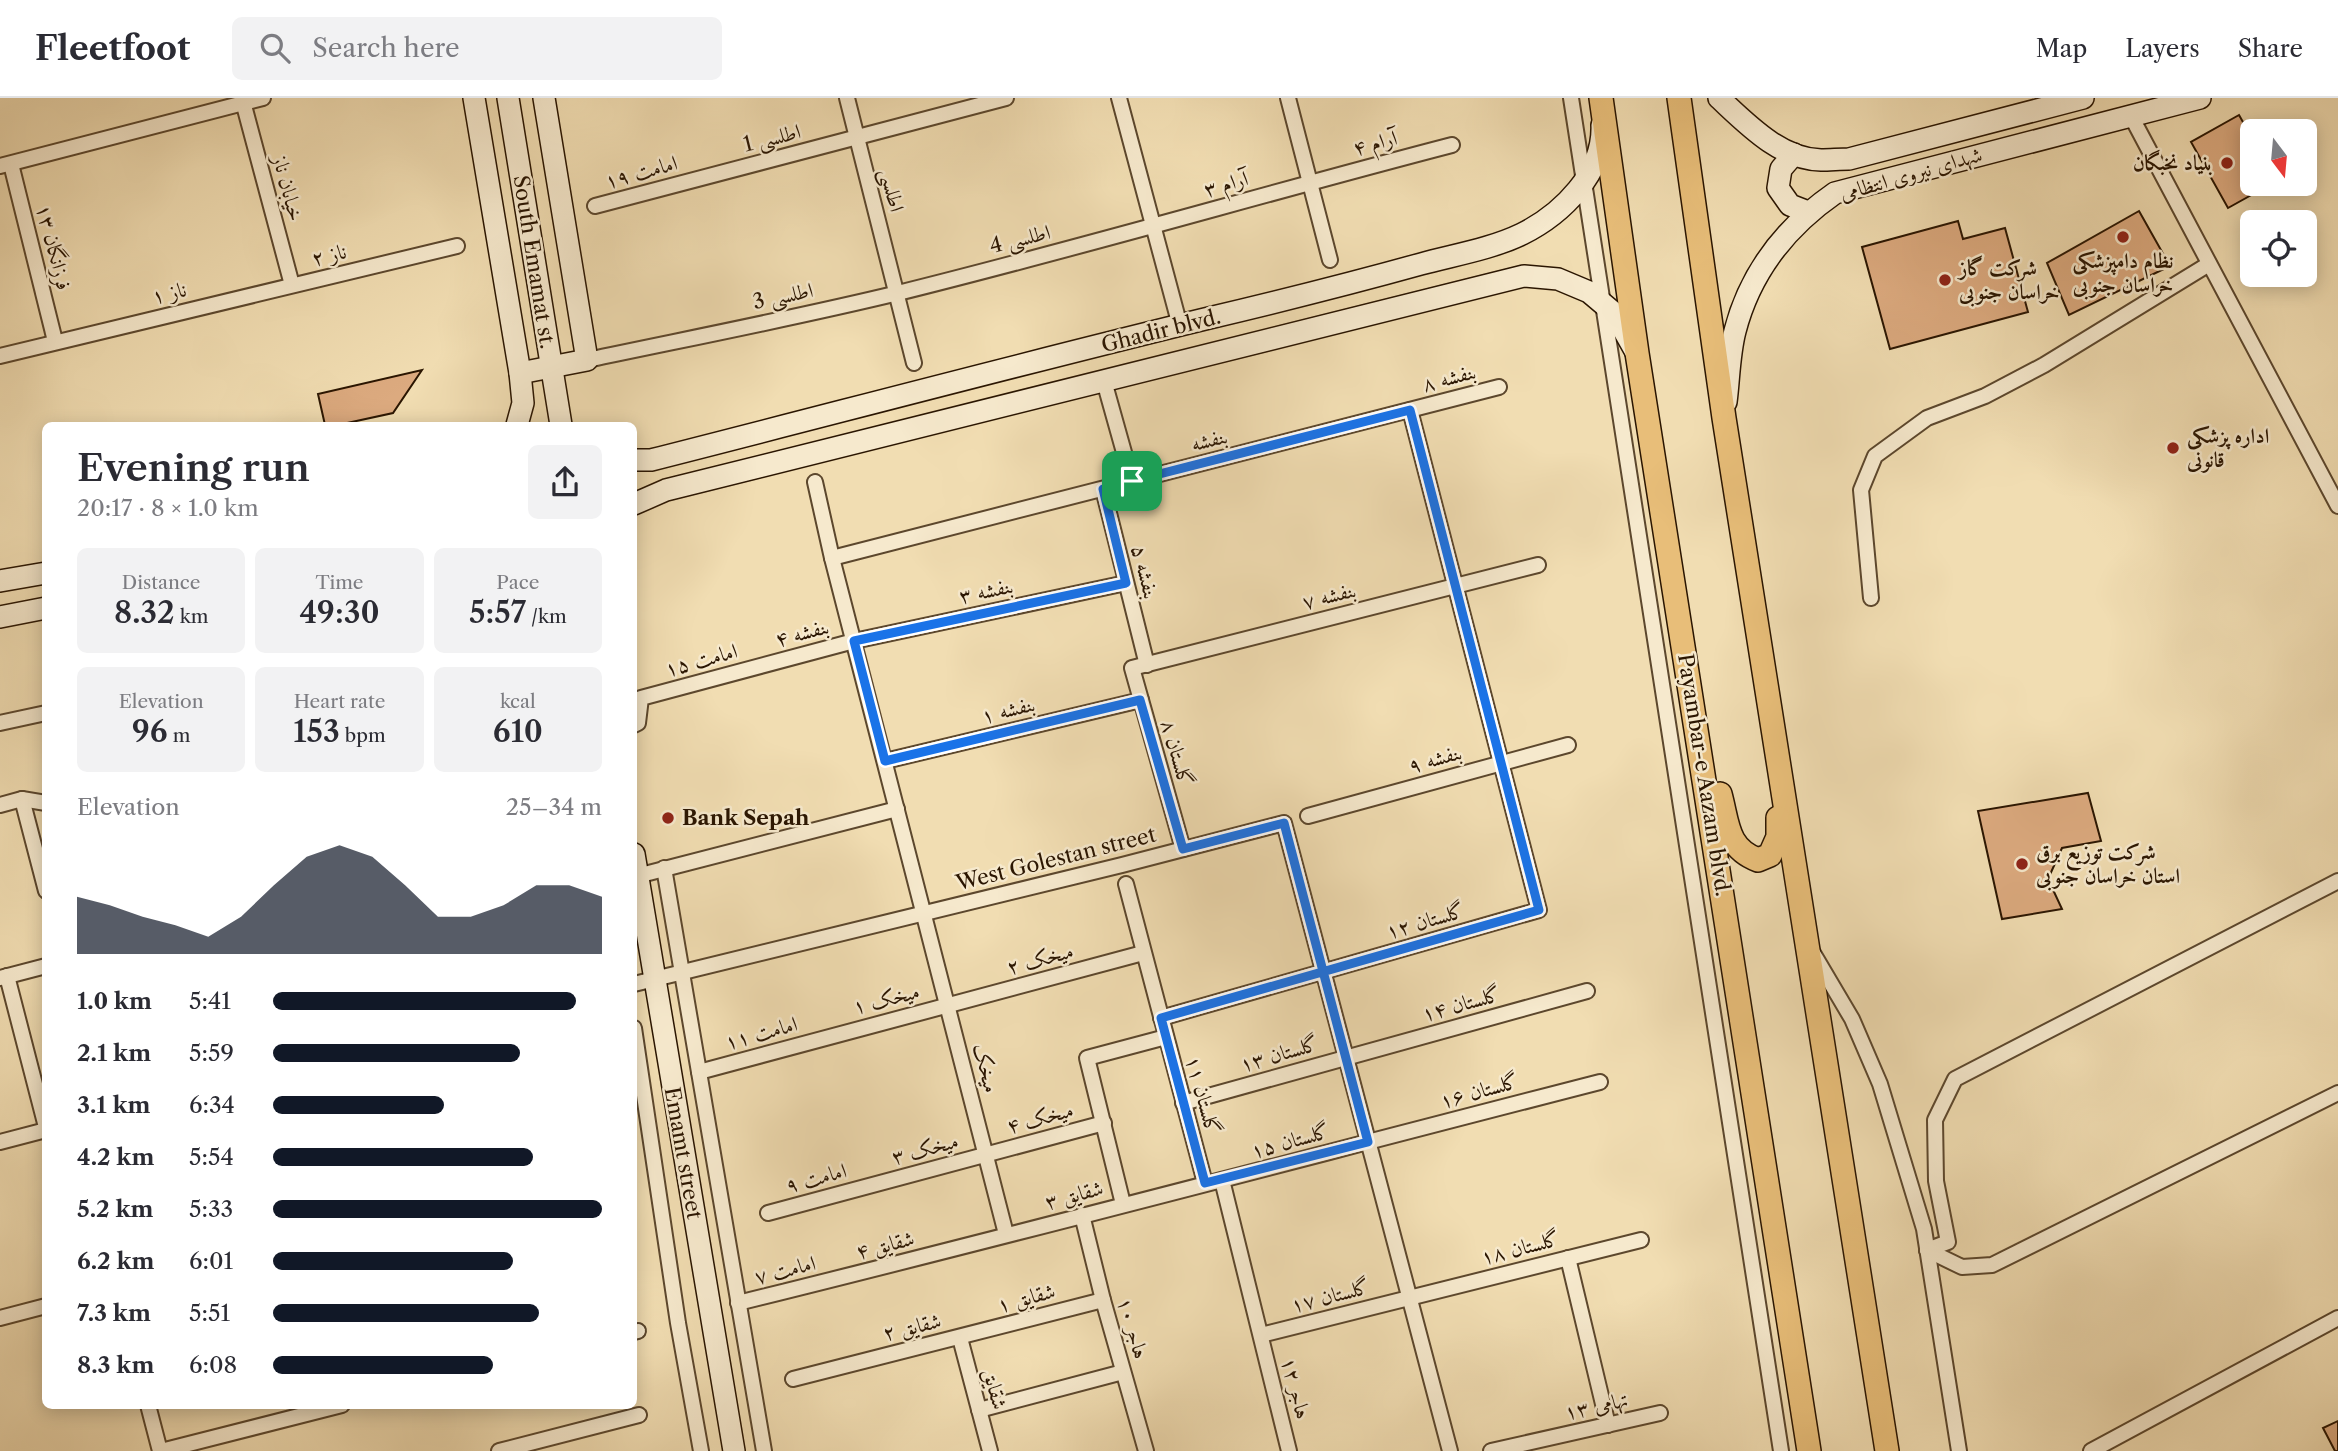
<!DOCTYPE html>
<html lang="en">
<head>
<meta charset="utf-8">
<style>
  body { margin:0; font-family:"Libre Caslon Text",Amiri,serif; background:#f2f2f3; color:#2b2b33; height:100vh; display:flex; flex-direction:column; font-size:26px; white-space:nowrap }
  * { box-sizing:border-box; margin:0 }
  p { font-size:23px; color:#7c7c81 }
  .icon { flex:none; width:38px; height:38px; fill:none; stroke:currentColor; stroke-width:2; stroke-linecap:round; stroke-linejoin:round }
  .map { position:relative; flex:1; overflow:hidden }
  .sheet { position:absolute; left:42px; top:324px; width:595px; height:987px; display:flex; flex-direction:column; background:#fff; border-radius:10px; box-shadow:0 4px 18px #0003 }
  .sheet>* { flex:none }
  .needle { width:46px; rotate:164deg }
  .controls { position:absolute; left:2240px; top:21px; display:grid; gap:14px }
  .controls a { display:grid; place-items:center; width:77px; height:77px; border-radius:10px; background:#fff; box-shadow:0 4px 18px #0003; font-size:35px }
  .pin { position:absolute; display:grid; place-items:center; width:60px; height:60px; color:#fff; margin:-30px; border-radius:14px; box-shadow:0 4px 10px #0006 }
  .round { display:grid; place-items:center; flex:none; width:74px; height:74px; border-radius:10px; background:#f2f2f3 }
  .summary { display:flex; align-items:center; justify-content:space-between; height:119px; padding:0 35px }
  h1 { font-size:38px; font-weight:600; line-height:52px }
  .figures { display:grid; grid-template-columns:repeat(3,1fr); gap:10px; height:119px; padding:7px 35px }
  .figures div { display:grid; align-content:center; border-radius:10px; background:#f2f2f3; text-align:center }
  .figures b { font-size:30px; font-weight:600 }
  .figures small { font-size:19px; font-weight:400 }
  .figures p { font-size:19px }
  .chart { height:196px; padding:14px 35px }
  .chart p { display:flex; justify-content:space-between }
  .chart svg { width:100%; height:126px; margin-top:7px; fill:#111827; opacity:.7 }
  ul { padding:0 35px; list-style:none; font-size:23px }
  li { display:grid; grid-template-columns:112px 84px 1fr; align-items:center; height:52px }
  li i { height:18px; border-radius:9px; background:#111827 }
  header { display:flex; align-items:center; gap:42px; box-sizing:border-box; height:98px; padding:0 35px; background:#fff; border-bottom:2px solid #e1e1e2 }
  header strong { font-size:33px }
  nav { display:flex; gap:38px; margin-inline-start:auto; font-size:24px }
  .search { width:490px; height:63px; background:#f2f2f3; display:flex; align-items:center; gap:18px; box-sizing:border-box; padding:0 24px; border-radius:10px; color:#7c7c81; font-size:26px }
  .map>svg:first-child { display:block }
</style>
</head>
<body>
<header>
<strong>Fleetfoot</strong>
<div class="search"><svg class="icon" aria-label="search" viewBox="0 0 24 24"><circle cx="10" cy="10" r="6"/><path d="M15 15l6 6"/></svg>Search here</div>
<nav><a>Map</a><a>Layers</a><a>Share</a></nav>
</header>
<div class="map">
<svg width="2338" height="1353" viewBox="0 0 2338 1353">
  <rect width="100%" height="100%" fill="#f1ddb2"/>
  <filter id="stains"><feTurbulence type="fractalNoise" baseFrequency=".00286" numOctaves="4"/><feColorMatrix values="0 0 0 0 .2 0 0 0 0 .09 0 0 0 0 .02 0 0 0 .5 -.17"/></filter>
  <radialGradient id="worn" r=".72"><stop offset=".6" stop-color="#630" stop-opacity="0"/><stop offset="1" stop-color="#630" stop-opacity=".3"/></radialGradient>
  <g fill="#dcaa7f" stroke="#2a1501" stroke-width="2">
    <path d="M2239 17 2252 40V86H2271L2228 110 2191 44Z"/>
    <path d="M2139 113 2170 168 2069 217 2047 165Z"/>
    <path d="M1958 123 1963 141 2005 130 2028 214 1890 251 1862 149Z"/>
    <path d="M422 272 393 315 338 327H325L318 296Z"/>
    <path d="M2088 695 2101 743 2062 750 2048 781 2062 811 2002 821 1978 713Z"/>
    <path d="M2338 1323V1353H2335L2323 1330Z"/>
  </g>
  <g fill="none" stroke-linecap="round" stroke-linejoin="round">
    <defs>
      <g id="street">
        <path d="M242 0 292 187"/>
        <path d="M847 0 914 265"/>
        <path d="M1119 0 1180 228"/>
        <path d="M1288 0 1330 162"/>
        <path d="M1571 0 1781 1353"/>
        <path d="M2131 18 2338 408"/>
        <path d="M11 66 55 243"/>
        <path d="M0 68 263 0"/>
        <path d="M595 108 1006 0"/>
        <path d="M0 258 457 148"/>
        <path d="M587 262C691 240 795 220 898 195 1084 149 1267 95 1452 47"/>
        <path d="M1104 283 1132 383"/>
        <path d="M815 384 832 460 1006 1136"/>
        <path d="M1103 391 1147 567"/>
        <path d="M832 460 1499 289"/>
        <path d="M1871 500 1861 392 1875 358 1927 320 1985 298 2044 267 2209 166"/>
        <path d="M0 625 46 615"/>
        <path d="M634 627 638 625 641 600 854 543 1126 485"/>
        <path d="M885 663 1141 602"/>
        <path d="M22 701 46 793"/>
        <path d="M0 707 22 701 46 705"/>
        <path d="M1308 718 1568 647"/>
        <path d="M1183 751 1132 570 1538 467"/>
        <path d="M664 770 764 1353"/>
        <path d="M637 778 897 711"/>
        <path d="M1126 786 1205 1085"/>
        <path d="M1813 855 1852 921 1880 986 1924 1131 1959 1353"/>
        <path d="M7 878 46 1029"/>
        <path d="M0 880 46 868"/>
        <path d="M634 886 1122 767 1284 725 1450 1353"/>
        <path d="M1161 920 1539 812 1410 312"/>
        <path d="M634 930 678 1225 701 1353"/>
        <path d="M699 974 1143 855"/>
        <path d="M1183 1005 1587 893"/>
        <path d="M0 1044 46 1032"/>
        <path d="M1222 1082 1289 1353"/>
        <path d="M1123 1106 1087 960 1166 939"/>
        <path d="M768 1115 1104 1025"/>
        <path d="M1082 1117 1103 1202 1146 1353"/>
        <path d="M1927 1152 1948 1144 1936 1083 1935 1022 1955 981 2338 783"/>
        <path d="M1927 1152 1962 1169 1992 1167 2338 995"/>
        <path d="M1568 1160 1608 1327"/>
        <path d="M738 1205C1026 1134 1312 1058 1600 984"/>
        <path d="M0 1220 46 1208"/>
        <path d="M634 1234 638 1233"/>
        <path d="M1261 1237 1641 1142"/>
        <path d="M960 1240 990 1353"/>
        <path d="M793 1281 1103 1202"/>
        <path d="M148 1307 160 1353"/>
        <path d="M979 1312 1123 1274"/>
        <path d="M161 1353 342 1307"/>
        <path d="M499 1353 639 1317"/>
        <path d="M1491 1353 1660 1315"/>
        <path d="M2091 1353 2338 1220"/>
      </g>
      <g id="secondary">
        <path d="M474 0 520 275 523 305 517 327"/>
        <path d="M508 0 561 327"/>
        <path d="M1719 0C1747 26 1780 61 1821 62 1830 62 1840 61 1849 61L2083 0"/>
        <path d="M1794 56 1781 71 1778 90 1790 107 1808 114"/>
        <path d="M520 275 587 262 544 0"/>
        <path d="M1726 304C1729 281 1729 256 1735 233 1750 175 1786 129 1835 95L2200 0"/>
        <path d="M634 362H651C836 315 1020 266 1205 221 1277 204 1349 186 1421 166 1454 157 1491 151 1522 136 1562 116 1604 75 1602 27"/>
        <path d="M634 406 666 392 1524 178 1558 181 1589 194 1614 215 1636 254"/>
        <path d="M0 483 46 475"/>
        <path d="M0 519 46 510"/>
        <path d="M634 756 734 1353"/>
      </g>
      <g id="primary">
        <path d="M1601 0 1637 255 1809 1353"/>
        <path d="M1679 0 1724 320 1887 1353"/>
        <path d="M1720 696C1728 725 1726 750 1758 762L1770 757 1778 739V720"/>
      </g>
    </defs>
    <use href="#street" stroke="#5c472d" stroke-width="18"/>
    <use href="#secondary" stroke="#2a1501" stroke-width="24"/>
    <use href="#primary" stroke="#2a1501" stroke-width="26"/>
    <use href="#street" stroke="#f6e9cd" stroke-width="14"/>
    <use href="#secondary" stroke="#f6e9cd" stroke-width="21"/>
    <use href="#primary" stroke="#e8be79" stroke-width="23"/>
  </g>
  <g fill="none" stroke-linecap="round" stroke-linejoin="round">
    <defs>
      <path id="route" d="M1132 383 1103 391 1126 485 854 543 885 663 1140 602 1183 751 1284 725C1312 831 1340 937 1368 1044L1205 1085 1161 920C1287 884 1413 848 1539 812L1410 312 1132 383"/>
    </defs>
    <use href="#route" stroke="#fff" stroke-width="14"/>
    <use href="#route" stroke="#1a73e8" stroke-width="9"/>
  </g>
  <g fill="#8f2418" stroke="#f6e9cd" stroke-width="2.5">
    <circle cx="2227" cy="65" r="7"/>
    <circle cx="2123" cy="139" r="7"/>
    <circle cx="1945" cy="182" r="7"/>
    <circle cx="2173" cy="350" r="7"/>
    <circle cx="668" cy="720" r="7"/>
    <circle cx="2022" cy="766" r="7"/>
  </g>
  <g text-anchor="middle" stroke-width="5" stroke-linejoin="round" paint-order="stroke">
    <g font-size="21" fill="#2a1501" stroke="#f6e9cd">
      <text transform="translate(772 40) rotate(-14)" y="7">اطلسی 1</text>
      <text transform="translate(1375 45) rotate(-15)" y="7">آرام ۴</text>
      <text transform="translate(641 74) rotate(-15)" y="7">امامت ۱۹</text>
      <text transform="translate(1911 76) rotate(-16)" y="7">شهدای نیروی انتظامی</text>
      <text transform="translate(1226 86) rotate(-16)" y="7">آرام ۳</text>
      <text transform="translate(288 90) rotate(75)" y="7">خیابان ناز</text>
      <text transform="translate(892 92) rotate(76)" y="7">اطلسی</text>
      <text transform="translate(1020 141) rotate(-14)" y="7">اطلسی 4</text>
      <text transform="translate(54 149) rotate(76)" y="7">فرزانگان ۱۳</text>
      <text transform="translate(329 157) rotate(-13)" y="7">ناز ۲</text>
      <text transform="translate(534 164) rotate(81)" y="7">South Emamat st.</text>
      <text transform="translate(169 195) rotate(-13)" y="7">ناز ۱</text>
      <text transform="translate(783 198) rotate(-12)" y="7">اطلسی 3</text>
      <text transform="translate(1161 233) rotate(-14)" y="7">Ghadir blvd.</text>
      <text transform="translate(1449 280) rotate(-15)" y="7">بنفشه ۸</text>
      <text transform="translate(1209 342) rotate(-14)" y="7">بنفشه</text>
      <text transform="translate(1145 474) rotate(76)" y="7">بنفشه ۵</text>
      <text transform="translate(986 493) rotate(-12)" y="7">بنفشه ۳</text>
      <text transform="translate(1329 498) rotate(-14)" y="7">بنفشه ۷</text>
      <text transform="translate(802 535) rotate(-15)" y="7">بنفشه ۴</text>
      <text transform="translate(701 562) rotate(-15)" y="7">امامت ۱۵</text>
      <text transform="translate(1008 612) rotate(-14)" y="7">بنفشه ۱</text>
      <text transform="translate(1177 655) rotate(74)" y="7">گلستان ۸</text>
      <text transform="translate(1435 661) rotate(-16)" y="7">بنفشه ۹</text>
      <text transform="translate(1704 677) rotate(81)" y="7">Payambar-e Aazam blvd.</text>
      <text transform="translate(1056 761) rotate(-14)" y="7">West Golestan street</text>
      <text transform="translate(1425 823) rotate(-16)" y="7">گلستان ۱۲</text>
      <text transform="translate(1040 861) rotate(-15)" y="7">میخک ۲</text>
      <text transform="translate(886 901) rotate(-14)" y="7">میخک ۱</text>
      <text transform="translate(1461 906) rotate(-15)" y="7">گلستان ۱۴</text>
      <text transform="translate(761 935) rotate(-15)" y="7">امامت ۱۱</text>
      <text transform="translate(1279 956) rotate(-16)" y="7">گلستان ۱۳</text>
      <text transform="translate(986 970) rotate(76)" y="7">میخک</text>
      <text transform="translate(1479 993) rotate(-15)" y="7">گلستان ۱۶</text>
      <text transform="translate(1203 997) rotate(75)" y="7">گلستان ۱۱</text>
      <text transform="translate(1040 1020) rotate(-15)" y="7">میخک ۴</text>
      <text transform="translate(1290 1043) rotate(-15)" y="7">گلستان ۱۵</text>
      <text transform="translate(925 1051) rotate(-15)" y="7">میخک ۳</text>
      <text transform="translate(683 1055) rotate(80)" y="7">Emamt street</text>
      <text transform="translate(816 1080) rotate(-15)" y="7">امامت ۹</text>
      <text transform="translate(1074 1097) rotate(-15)" y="7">شقایق ۳</text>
      <text transform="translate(885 1147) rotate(-14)" y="7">شقایق ۴</text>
      <text transform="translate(1520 1150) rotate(-14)" y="7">گلستان ۱۸</text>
      <text transform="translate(785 1172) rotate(-14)" y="7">امامت ۷</text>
      <text transform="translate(1330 1198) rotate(-14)" y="7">گلستان ۱۷</text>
      <text transform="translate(1026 1200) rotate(-15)" y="7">شقایق ۱</text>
      <text transform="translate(912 1229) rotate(-13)" y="7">شقایق ۲</text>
      <text transform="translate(1133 1230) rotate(74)" y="7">هاجر ۱۰</text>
      <text transform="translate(1296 1290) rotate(76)" y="7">هاجر ۱۲</text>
      <text transform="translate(995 1291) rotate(75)" y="7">شقایق</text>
      <text transform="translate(1596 1308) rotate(-12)" y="7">تهامی ۱۳</text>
    </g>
    <g font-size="21" font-weight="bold" fill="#2a1501" stroke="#f6e9cd" text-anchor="start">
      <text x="2213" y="72" text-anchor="end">بنیاد نخبگان</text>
      <text x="2123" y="170" text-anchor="middle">نظام دامپزشکی<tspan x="2123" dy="24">خراسان جنوبی</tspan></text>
      <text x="1959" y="177">شرکت گاز<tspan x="1959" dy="24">خراسان جنوبی</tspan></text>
      <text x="2187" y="345">اداره پزشکی<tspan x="2187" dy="24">قانونی</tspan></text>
      <text x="682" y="727">Bank Sepah</text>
      <text x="2036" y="761">شرکت توزیع برق<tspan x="2036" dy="24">استان خراسان جنوبی</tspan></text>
    </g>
  </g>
  <rect width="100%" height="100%" filter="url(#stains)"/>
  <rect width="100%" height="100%" fill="url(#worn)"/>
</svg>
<div class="controls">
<a><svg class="needle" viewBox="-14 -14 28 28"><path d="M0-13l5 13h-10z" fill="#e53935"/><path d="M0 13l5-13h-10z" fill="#7c7c81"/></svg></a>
<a><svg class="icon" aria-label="locate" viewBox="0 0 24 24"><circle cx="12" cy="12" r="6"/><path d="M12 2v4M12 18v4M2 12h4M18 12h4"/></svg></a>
</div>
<div class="pin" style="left:1132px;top:383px;background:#1e9e55"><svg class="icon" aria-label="arrive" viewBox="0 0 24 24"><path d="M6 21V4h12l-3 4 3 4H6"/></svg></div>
<section class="sheet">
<div class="summary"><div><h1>Evening run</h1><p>20:17 · 8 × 1.0 km</p></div><a class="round"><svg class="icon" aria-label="share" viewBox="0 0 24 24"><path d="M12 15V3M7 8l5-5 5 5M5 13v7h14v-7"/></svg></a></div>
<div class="figures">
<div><p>Distance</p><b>8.32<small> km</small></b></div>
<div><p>Time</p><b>49:30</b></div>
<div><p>Pace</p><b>5:57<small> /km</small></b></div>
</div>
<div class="figures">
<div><p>Elevation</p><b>96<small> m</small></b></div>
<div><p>Heart rate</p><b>153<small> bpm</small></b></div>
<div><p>kcal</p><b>610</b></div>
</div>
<div class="chart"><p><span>Elevation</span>25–34 m</p>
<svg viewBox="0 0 160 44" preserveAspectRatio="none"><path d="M0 44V24L10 27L20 31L30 34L40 38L50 31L60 20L70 10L80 6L90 10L100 20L110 31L120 31L130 27L140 20L150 20L160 24V44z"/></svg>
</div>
<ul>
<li><b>1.0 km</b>5:41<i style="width:92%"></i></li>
<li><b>2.1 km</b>5:59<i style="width:75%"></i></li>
<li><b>3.1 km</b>6:34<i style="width:52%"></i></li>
<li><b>4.2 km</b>5:54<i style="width:79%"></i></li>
<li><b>5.2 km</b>5:33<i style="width:100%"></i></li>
<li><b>6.2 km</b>6:01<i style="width:73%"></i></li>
<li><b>7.3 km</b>5:51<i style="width:81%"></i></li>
<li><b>8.3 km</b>6:08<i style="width:67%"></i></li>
</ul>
</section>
</div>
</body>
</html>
